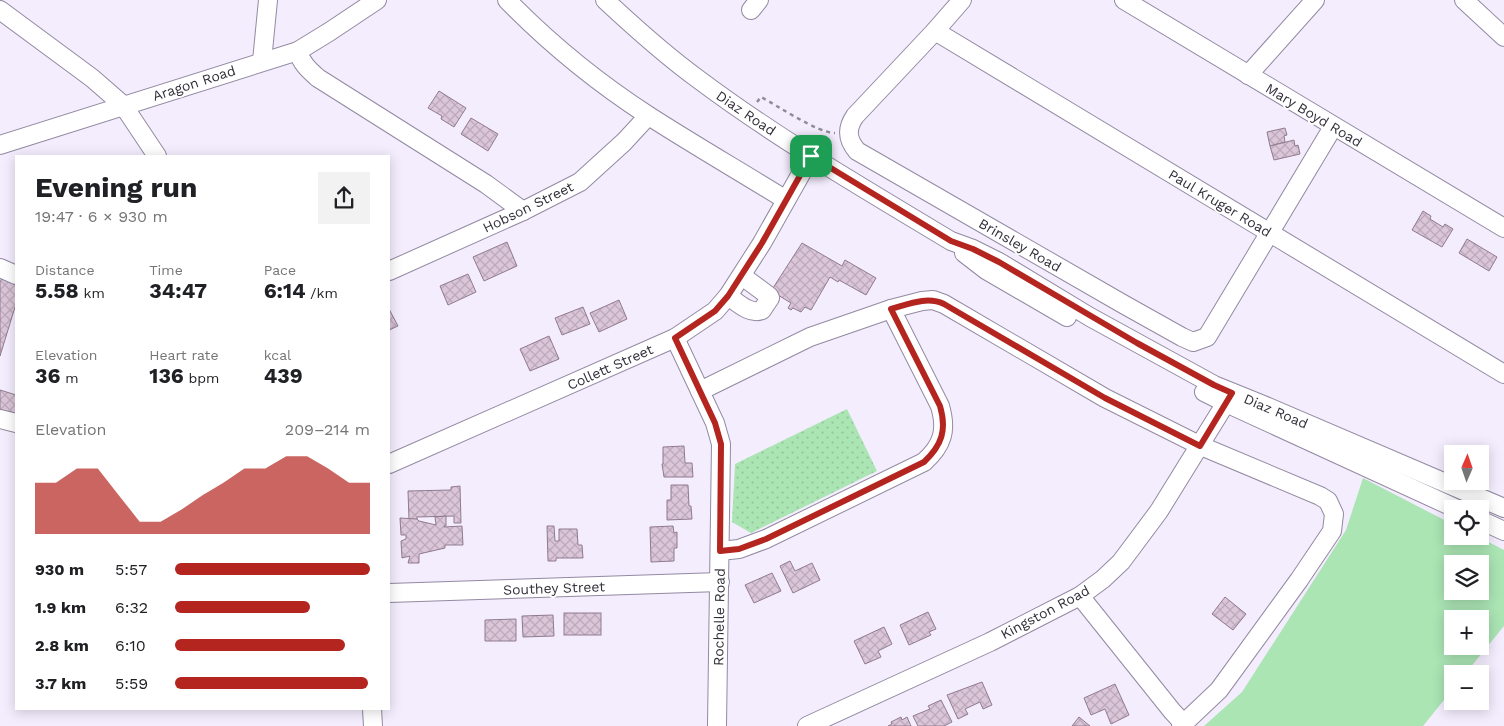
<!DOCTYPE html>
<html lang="en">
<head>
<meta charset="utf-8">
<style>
  body { margin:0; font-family:"Work Sans",sans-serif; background:#f2f2f2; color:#202124; height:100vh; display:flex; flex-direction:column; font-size:19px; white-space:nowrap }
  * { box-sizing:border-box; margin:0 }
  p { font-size:16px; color:#757577 }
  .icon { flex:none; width:28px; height:28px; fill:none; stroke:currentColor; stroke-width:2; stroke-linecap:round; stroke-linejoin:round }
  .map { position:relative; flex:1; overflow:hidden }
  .panel { position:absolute; left:15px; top:155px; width:375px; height:555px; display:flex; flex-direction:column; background:#fff; border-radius:0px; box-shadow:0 2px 12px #0003 }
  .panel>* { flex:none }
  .needle { width:32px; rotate:2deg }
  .tools { position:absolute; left:1444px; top:445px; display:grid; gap:10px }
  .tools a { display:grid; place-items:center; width:45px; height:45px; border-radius:0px; background:#fff; box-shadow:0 2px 12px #0003; font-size:25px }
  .pin { position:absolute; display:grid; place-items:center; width:42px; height:42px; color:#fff; margin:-21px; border-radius:10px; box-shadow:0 2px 8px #0006 }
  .round { display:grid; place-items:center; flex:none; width:52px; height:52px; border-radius:0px; background:#f2f2f2 }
  .head { display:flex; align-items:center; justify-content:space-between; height:85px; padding:0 20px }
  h1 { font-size:28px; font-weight:700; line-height:38px }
  .metrics { display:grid; grid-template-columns:repeat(3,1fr); gap:8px; height:85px; padding:5px 20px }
  .metrics div { display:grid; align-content:center }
  .metrics b { font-size:21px; font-weight:700 }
  .metrics small { font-size:14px; font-weight:400 }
  .metrics p { font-size:14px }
  .chart { height:140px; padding:10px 20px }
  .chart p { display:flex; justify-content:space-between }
  .chart svg { width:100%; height:90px; margin-top:5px; fill:#b4251f; opacity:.7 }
  ul { padding:0 20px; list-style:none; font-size:16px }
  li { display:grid; grid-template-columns:80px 60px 1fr; align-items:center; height:38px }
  li i { height:12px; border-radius:6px; background:#b4251f }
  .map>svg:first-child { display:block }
</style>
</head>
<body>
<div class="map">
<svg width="1504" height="726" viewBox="0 0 1504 726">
  <defs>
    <pattern id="park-dots" width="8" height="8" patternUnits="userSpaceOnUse" patternTransform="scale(1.25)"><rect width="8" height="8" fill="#abe5b4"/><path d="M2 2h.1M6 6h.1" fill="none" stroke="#94c59c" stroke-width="1.8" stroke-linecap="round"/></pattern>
    <pattern id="building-cross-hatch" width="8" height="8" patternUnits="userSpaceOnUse" patternTransform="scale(1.25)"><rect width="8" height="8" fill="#dbc5d9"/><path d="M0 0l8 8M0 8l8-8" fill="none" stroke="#bcaabb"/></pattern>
  </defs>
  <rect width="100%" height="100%" fill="#f4edfe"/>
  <path fill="#abe5b4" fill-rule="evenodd" d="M1363 478 1452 524V536H1477L1504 550V626L1465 674H1452V690L1423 726H1204L1242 692 1346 530ZM1452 564H1480V591H1452ZM1452 619H1480V646H1452Z"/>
  <path fill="url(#park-dots)" d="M847 409 877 471 751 533 732 522 735 464Z"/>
  <g fill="url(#building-cross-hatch)" stroke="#907b8e">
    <path d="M439 91 466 108 454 127 441 119 442 116 428 108Z"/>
    <path d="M471 118 498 134 488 151 461 134Z"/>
    <path d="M1285 128 1287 135 1284 136 1285 142 1270 146 1267 132Z"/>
    <path d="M1294 140 1295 146 1298 145 1300 154 1274 160 1270 146Z"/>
    <path d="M1423 211 1431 216 1430 219 1443 227 1445 224 1453 229 1442 247 1412 230Z"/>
    <path d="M1467 239 1497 257 1489 271 1459 253Z"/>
    <path d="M507 242 517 266 484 281 473 257Z"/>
    <path d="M802 243 842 266 845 260 876 278 866 295 839 280 838 282 830 277 811 310 805 307 801 312 793 308 791 310 788 308 791 303 773 292 774 289 773 288Z"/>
    <path d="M468 274 476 292 448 305 440 286Z"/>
    <path d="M2 278 16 282V307H15L0 356V282Z"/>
    <path d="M619 300 627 319 599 332 590 313Z"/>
    <path d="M583 307 590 324 562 335 555 318Z"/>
    <path d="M389 309 398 326 389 330Z"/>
    <path d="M549 336 559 359 530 371 520 349Z"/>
    <path d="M0 390 16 395V422L0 417Z"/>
    <path d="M684 446 685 463H692L693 477H664L662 464H663V447Z"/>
    <path d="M671 485H688L689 506H691L692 519 667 520V500H671Z"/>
    <path d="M460 486 461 523H454V516L417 517V519L409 520 408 491 451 490V487Z"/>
    <path d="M446 516V526H444V527L462 526 463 545H445V548L419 554V563H408L410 556 402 558 401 541 406 539V535H401L400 518 417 519 419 521 436 525 435 517Z"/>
    <path d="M547 526H554L555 541H559V529H577L578 545H582L583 558H556V561H548Z"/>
    <path d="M673 526 674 533 677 532V548H674V561L651 562 650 527Z"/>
    <path d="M790 561 795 571 812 563 820 580 793 593 780 566Z"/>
    <path d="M772 573 781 591 754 603 745 585Z"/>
    <path d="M1225 597 1246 614 1233 630 1212 614Z"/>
    <path d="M928 612 936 629 929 632 931 635 909 645 900 625Z"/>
    <rect x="564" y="613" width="37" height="22"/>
    <path d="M553 615 554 636 523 637 522 616Z"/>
    <path d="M516 619V641H485V620Z"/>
    <path d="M884 627 892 644 878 651 881 657 865 664 854 641Z"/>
    <path d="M982 682 992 705 983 709 980 702 965 709 968 714 958 719 947 695Z"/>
    <path d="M1115 684 1129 715 1111 724 1105 709 1091 715 1084 698Z"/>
    <path d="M941 700 952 722 944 726H918L913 716 930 709 928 706Z"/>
    <path d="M901 717 902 720 907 717 911 726H888L892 724 891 722Z"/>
    <path d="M1079 717 1090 726H1072Z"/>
  </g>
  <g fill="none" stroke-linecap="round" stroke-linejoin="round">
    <defs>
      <g id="minor">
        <path d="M507 0C550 44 598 83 649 116 694 145 741 172 786 200"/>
        <path d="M605 0C635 28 665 55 698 79 778 139 865 189 951 241L973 249 999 262 1090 317 1214 385 1261 404 1504 508"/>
        <path d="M962 0 935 31 855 116C846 129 847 139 857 151L1123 304 1182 337 1193 342 1207 337 1333 127"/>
        <path d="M1124 0 1504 228"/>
        <path d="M1464 0 1504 37"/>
        <path d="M0 10 92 78 123 105 157 156"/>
        <path d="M751 10 759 0"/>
        <path d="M935 31 1504 374"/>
        <path d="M298 51C301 63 309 70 318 78L486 184 523 211"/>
        <path d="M262 61 268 0"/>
        <path d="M1248 75 1315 0"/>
        <path d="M0 145 298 51 329 32 377 0"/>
        <path d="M964 253 986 270 1067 317"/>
        <path d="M0 268 16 275"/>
        <path d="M389 271 523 211 580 182 624 142 648 116"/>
        <path d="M728 296C738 303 750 315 762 310L770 298 769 296 742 276"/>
        <path d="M675 338 715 423 721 444 717 726"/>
        <path d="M700 391 810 337 891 309 922 301 933 300 944 304 1105 398 1201 446 1320 496 1328 501 1334 514 1332 531 1299 580 1219 690 1181 726"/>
        <path d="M1204 392 1226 403 1457 509"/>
        <path d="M0 419 16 423"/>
        <path d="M389 464 675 338 715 311 728 296 762 243 811 156"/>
        <path d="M1480 520 1504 531"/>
        <path d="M720 551 739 549 766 539 924 462C943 445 947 430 940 406L891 309"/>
        <path d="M389 593 720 582"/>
        <path d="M1080 596 1172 711 1184 724"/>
        <path d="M372 709 373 726"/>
        <path d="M807 726 990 642 1080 596 1103 579 1121 562 1159 511 1232 393"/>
      </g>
    </defs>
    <use href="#minor" stroke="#9389a1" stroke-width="20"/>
    <path stroke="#918b99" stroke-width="2.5" stroke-dasharray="4 4" stroke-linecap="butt" d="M757 102 761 97C778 106 818 133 835 133"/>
    <use href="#minor" stroke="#fff" stroke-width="18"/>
  </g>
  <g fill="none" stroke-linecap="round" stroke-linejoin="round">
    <defs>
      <path id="route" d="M811 156 951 241 973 249 999 262 1137 343 1214 385 1232 393 1200 446 1105 398 944 304C927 296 909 304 891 309L940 406C947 430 942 445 924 462L766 539 739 549 720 551 721 444 715 423 675 338 715 311 728 296 762 243Z"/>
    </defs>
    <use href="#route" stroke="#fff" stroke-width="10"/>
    <use href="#route" stroke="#b4251f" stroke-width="6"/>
  </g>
  <g text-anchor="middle" stroke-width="4" stroke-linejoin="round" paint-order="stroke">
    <g font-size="14" fill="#332f39" stroke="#fff">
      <text transform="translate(194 83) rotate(-18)" y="5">Aragon Road</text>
      <text transform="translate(746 113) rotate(34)" y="5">Diaz Road</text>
      <text transform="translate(1314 115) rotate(31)" y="5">Mary Boyd Road</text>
      <text transform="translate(1220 203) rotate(31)" y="5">Paul Kruger Road</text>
      <text transform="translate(528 207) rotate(-26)" y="5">Hobson Street</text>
      <text transform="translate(1020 245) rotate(30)" y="5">Brinsley Road</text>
      <text transform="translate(610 367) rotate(-24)" y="5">Collett Street</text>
      <text transform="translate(1276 411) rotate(23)" y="5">Diaz Road</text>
      <text transform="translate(554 588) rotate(-2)" y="5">Southey Street</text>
      <text transform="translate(1045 612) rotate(-28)" y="5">Kingston Road</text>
      <text transform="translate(719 617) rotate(-89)" y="5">Rochelle Road</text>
    </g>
  </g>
</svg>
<div class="tools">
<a><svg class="needle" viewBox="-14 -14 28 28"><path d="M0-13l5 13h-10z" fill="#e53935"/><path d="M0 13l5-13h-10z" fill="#757577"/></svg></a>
<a><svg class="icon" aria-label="locate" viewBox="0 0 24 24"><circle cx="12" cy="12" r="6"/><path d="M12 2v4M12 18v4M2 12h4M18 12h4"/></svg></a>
<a><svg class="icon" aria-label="layers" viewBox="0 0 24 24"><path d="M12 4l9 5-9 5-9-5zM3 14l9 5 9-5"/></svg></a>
<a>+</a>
<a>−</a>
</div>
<div class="pin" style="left:811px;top:156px;background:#1e9e55"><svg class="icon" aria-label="arrive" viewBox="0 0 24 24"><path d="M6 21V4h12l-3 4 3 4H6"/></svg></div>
<section class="panel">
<div class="head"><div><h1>Evening run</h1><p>19:47 · 6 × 930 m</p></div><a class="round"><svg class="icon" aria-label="share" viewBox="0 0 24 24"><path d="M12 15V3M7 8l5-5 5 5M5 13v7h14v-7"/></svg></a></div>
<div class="metrics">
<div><p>Distance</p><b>5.58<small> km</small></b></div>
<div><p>Time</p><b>34:47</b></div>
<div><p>Pace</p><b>6:14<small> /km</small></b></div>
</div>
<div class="metrics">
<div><p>Elevation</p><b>36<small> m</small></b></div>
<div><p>Heart rate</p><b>136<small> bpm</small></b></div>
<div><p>kcal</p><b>439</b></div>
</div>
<div class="chart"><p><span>Elevation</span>209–214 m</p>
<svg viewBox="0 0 160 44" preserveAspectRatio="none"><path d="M0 44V19L10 19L20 12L30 12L40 25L50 38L60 38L70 32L80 25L90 19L100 12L110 12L120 6L130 6L140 12L150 19L160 19V44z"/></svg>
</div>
<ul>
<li><b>930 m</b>5:57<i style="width:100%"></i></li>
<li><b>1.9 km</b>6:32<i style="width:69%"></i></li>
<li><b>2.8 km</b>6:10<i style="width:87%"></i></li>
<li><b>3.7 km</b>5:59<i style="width:99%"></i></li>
</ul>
</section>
</div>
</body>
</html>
